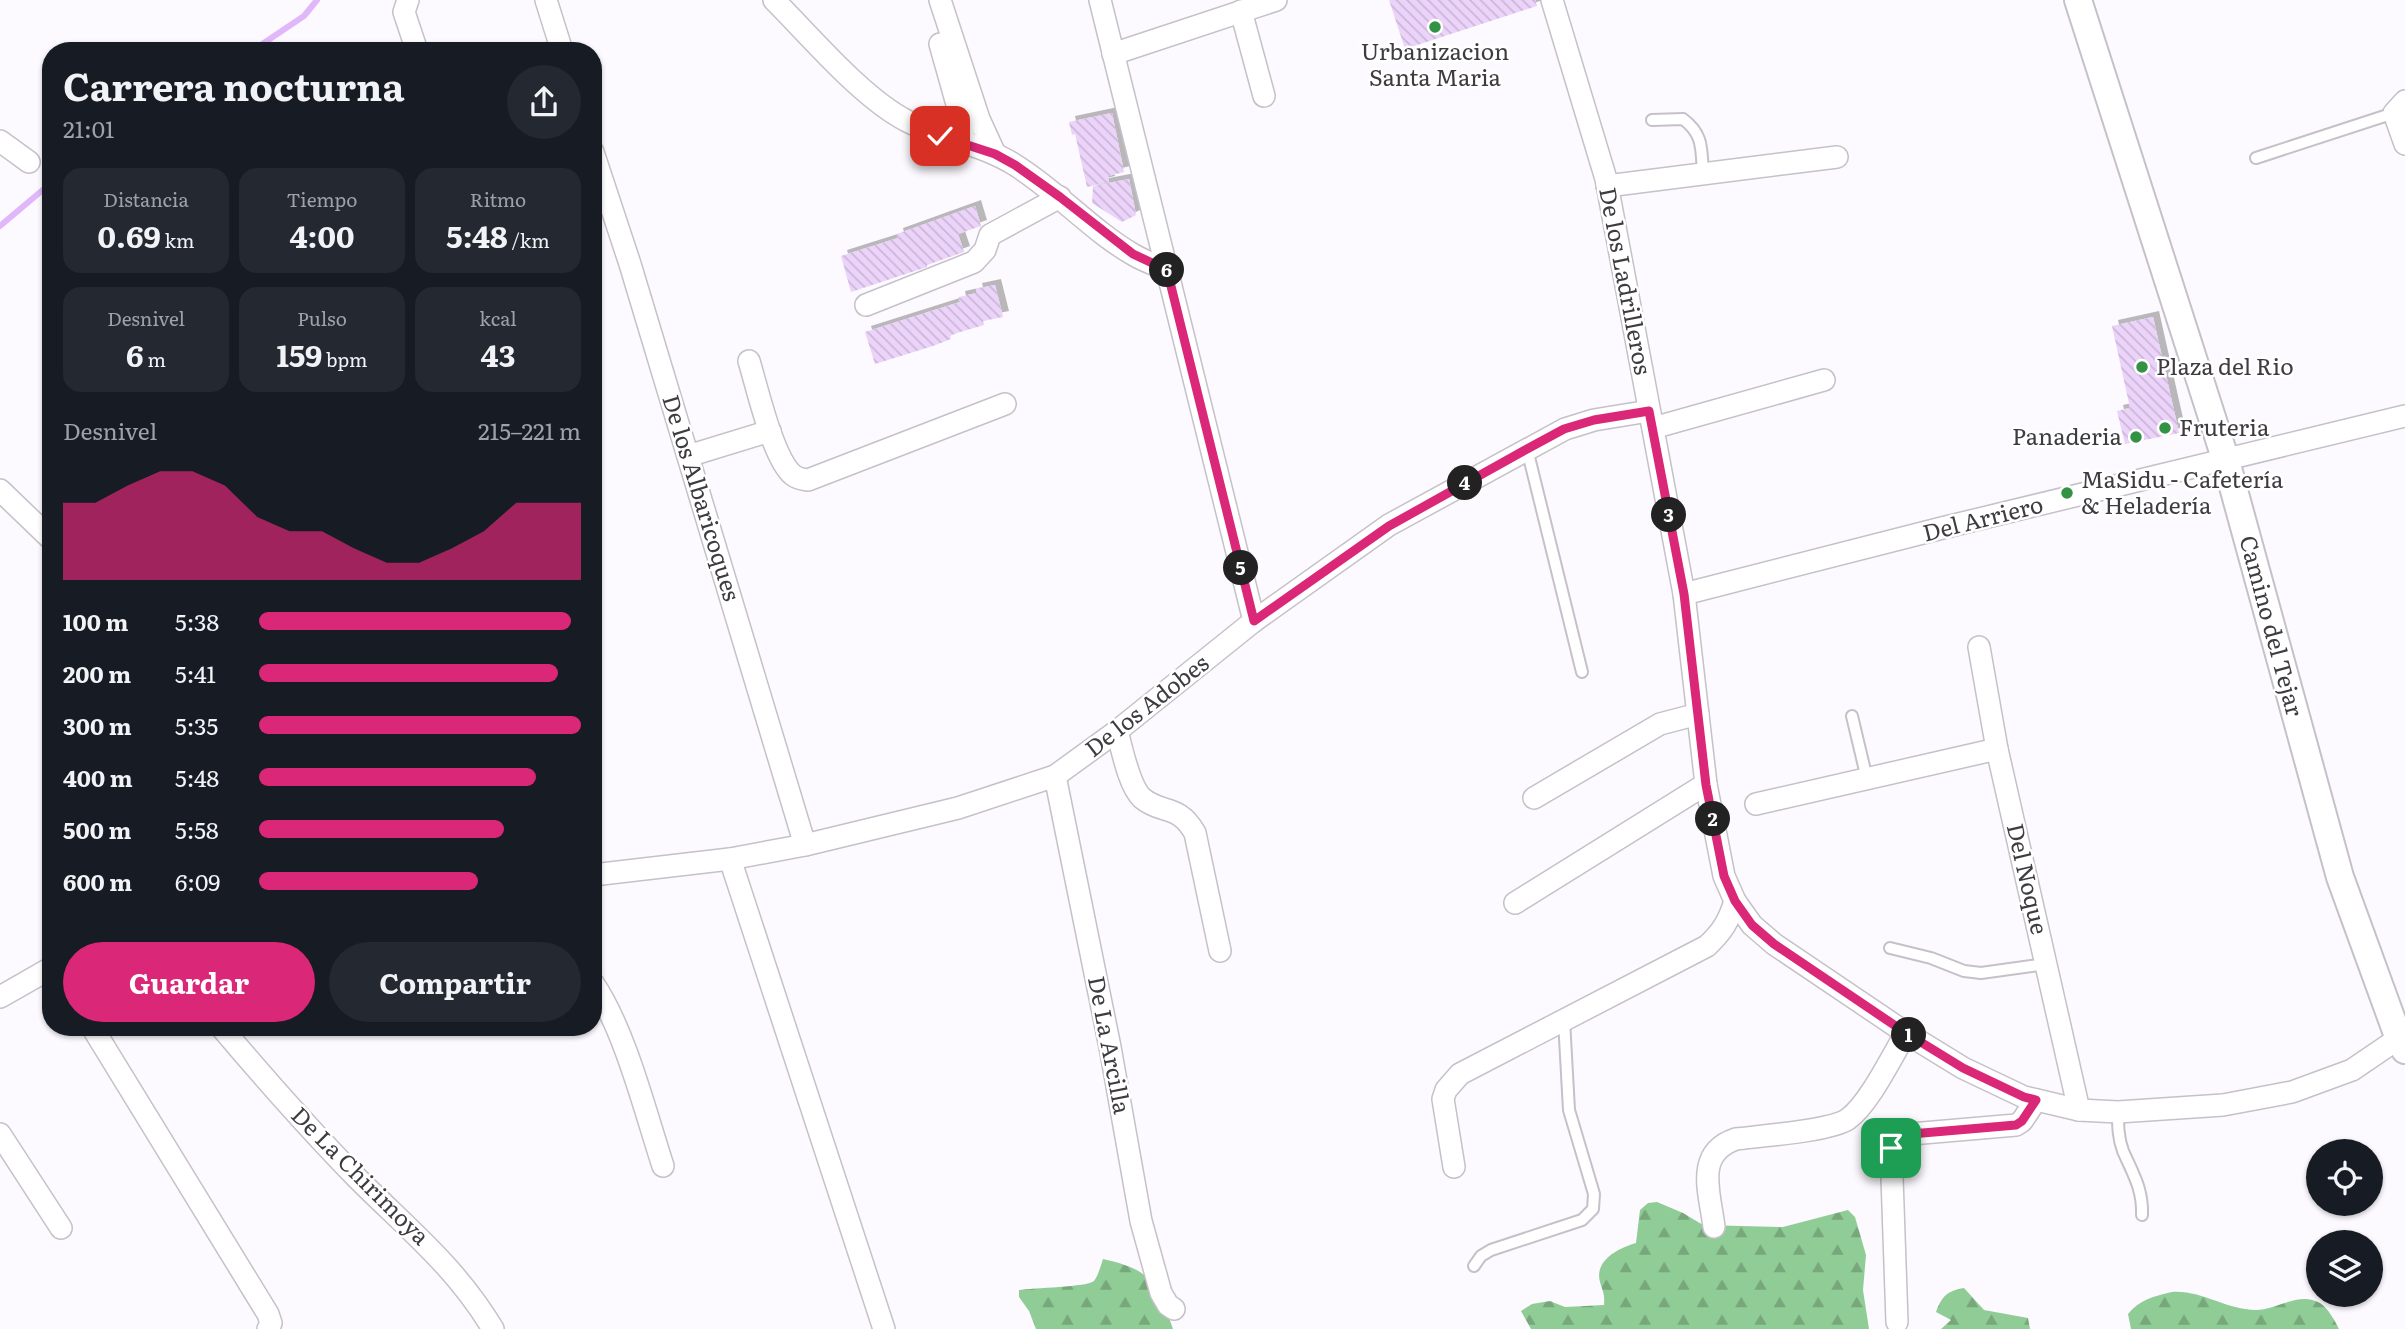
<!DOCTYPE html>
<html lang="es">
<head>
<meta charset="utf-8">
<style>
  body { margin:0; font-family:Literata,serif; background:#242831; color:#f1f3f6; height:100vh; display:flex; flex-direction:column; font-size:26px; white-space:nowrap }
  * { box-sizing:border-box; margin:0 }
  p { font-size:23px; color:#9ea1a6 }
  .icon { flex:none; width:38px; height:38px; fill:none; stroke:currentColor; stroke-width:2; stroke-linecap:round; stroke-linejoin:round }
  .map { position:relative; flex:1; overflow:hidden }
  .side { position:absolute; left:42px; top:42px; width:560px; height:994px; display:flex; flex-direction:column; background:#171b24; border-radius:28px; box-shadow:0 2px 5px #0004 }
  .side>* { flex:none }
  .tools { position:absolute; left:2306px; top:1139px; display:grid; gap:14px }
  .tools a { display:grid; place-items:center; width:77px; height:77px; border-radius:50%; background:#171b24; box-shadow:0 2px 5px #0004; font-size:35px }
  .pin { position:absolute; display:grid; place-items:center; width:60px; height:60px; color:#fff; margin:-30px; border-radius:14px; box-shadow:0 4px 10px #0006 }
  .km { position:absolute; width:35px; height:35px; margin:-18px; border-radius:50%; background:#222; color:#fff; font-size:19px; line-height:35px; text-align:center }
  .round { display:grid; place-items:center; flex:none; width:74px; height:74px; border-radius:37px; background:#242831 }
  .head { display:flex; align-items:center; justify-content:space-between; height:119px; padding:0 21px }
  h1 { font-size:38px; font-weight:700; line-height:52px }
  .metrics { display:grid; grid-template-columns:repeat(3,1fr); gap:10px; height:119px; padding:7px 21px }
  .metrics div { display:grid; align-content:center; border-radius:18px; background:#242831; text-align:center }
  .metrics b { font-size:30px; font-weight:700 }
  .metrics small { font-size:19px; font-weight:400 }
  .metrics p { font-size:19px }
  .chart { height:196px; padding:14px 21px }
  .chart p { display:flex; justify-content:space-between }
  .chart svg { width:100%; height:126px; margin-top:7px; fill:#db2777; opacity:.7 }
  .cta { display:flex; gap:14px; margin-top:auto; padding:14px 21px }
  .cta a { flex:1; height:80px; border-radius:42px; background:#db2777; color:#fff; font-size:28px; font-weight:700; line-height:80px; text-align:center }
  .cta a+a { background:#242831; color:#f1f3f6 }
  ul { padding:0 21px; list-style:none; font-size:23px }
  li { display:grid; grid-template-columns:112px 84px 1fr; align-items:center; height:52px }
  li i { height:18px; border-radius:9px; background:#db2777 }
  .map>svg:first-child { display:block }
</style>
</head>
<body>
<div class="map">
<svg width="2405" height="1329" viewBox="0 0 2405 1329">
  <defs>
    <pattern id="forest-firs" width="22" height="20" patternUnits="userSpaceOnUse" patternTransform="scale(1.75)"><rect width="22" height="20" fill="#90cc95"/><path d="M5 1l3.5 6h-7zM16 11l3.5 6h-7z" fill="#77a77b"/></pattern>
    <pattern id="building-back-hatch" width="6" height="6" patternUnits="userSpaceOnUse" patternTransform="scale(1.75)"><rect width="6" height="6" fill="#ebd3fa"/><path d="M-1 5l2 2M0 0l6 6M5-1l2 2" fill="none" stroke="#cbb6d7"/></pattern>
    <filter id="shadow"><feDropShadow dx="6" dy="-6" stdDeviation="0" flood-color="#0004"/></filter>
  </defs>
  <rect width="100%" height="100%" fill="#fcfafe"/>
  <g fill="url(#forest-firs)">
    <path d="M1657 1202 1683 1213 1703 1225 1783 1227 1848 1210 1855 1217 1866 1255 1863 1290 1869 1329H1531L1521 1311 1532 1304 1550 1301 1565 1307 1604 1305C1605 1295 1603 1292 1600 1282 1594 1260 1619 1248 1636 1243L1640 1210 1648 1203Z"/>
    <path d="M1103 1259C1152 1270 1157 1282 1173 1329H1036L1029 1311 1019 1297V1290C1032 1288 1088 1287 1094 1281 1098 1276 1101 1265 1103 1259Z"/>
    <path d="M1964 1288 1984 1310 2028 1318 2030 1329H1941L1951 1320 1936 1312C1942 1296 1947 1291 1964 1288Z"/>
    <path d="M2172 1292C2202 1290 2226 1310 2256 1310 2277 1310 2299 1291 2320 1303 2328 1308 2335 1321 2339 1329H2131L2128 1314C2139 1300 2154 1296 2172 1292Z"/>
  </g>
  <g fill="none" stroke-linecap="round" stroke-linejoin="round">
    <g stroke="#e0b8f9" stroke-width="6">
      <path d="M252 51 304 16 317 0"/>
      <path d="M0 226 51 183"/>
    </g>
  </g>
  <g fill="url(#building-back-hatch)" filter="url(#shadow)">
    <path d="M1389 0H1535L1537 6 1405 49Z"/>
    <path d="M1112 113 1124 172 1108 176 1109 182 1087 187 1075 134 1072 135 1069 122Z"/>
    <path d="M1129 179 1136 215 1122 222 1092 203 1093 186Z"/>
    <path d="M975 206 981 226 958 234 964 252 927 265V267L851 292 841 256 898 238 897 234Z"/>
    <path d="M995 285 1003 317 983 321 984 325 950 335 951 339 933 346 875 364 865 332 960 302 959 297 977 293 976 289Z"/>
    <path d="M2153 317 2179 433 2125 444 2117 411 2130 408 2112 326Z"/>
  </g>
  <g fill="none" stroke-linecap="round" stroke-linejoin="round">
    <defs>
      <g id="service">
        <path d="M1652 120 1683 119C1704 135 1701 149 1703 173"/>
        <path d="M2256 158 2394 113"/>
        <path d="M1527 449 1582 672"/>
        <path d="M1852 716 1867 779"/>
        <path d="M1890 948 1931 958 1964 971 1981 973 2046 964"/>
        <path d="M2118 1112C2118 1125 2118 1138 2123 1151 2133 1174 2143 1189 2142 1215"/>
        <path d="M1474 1266 1481 1256 1491 1250 1582 1220 1593 1209 1594 1194 1569 1110 1564 1020"/>
      </g>
      <g id="minor">
        <path d="M408 0 404 12 417 51"/>
        <path d="M546 0 562 51"/>
        <path d="M774 0C811 37 862 98 907 121 942 139 982 144 1015 165 1057 191 1092 231 1134 255 1144 261 1156 265 1167 270L1254 621"/>
        <path d="M940 0 979 119 995 154"/>
        <path d="M1100 0 1167 270"/>
        <path d="M1552 0 1606 179 1684 594 1706 784 1724 876 1735 901 1752 925 1774 944 1906 1033 1963 1068 2024 1097 2079 1110 2118 1112 2223 1105 2292 1092 2352 1070 2405 1034"/>
        <path d="M1241 11 1264 96"/>
        <path d="M940 44 960 115 965 144"/>
        <path d="M1113 54 1276 0"/>
        <path d="M2405 101 2394 113 2405 144"/>
        <path d="M0 141 29 162"/>
        <path d="M593 152 630 264 805 845"/>
        <path d="M1607 186 1837 157"/>
        <path d="M866 305 974 262 985 250 990 235 1060 197"/>
        <path d="M749 361C757 387 773 459 793 475 798 479 802 479 808 480L1005 404"/>
        <path d="M1653 428 1824 380"/>
        <path d="M688 456 770 431"/>
        <path d="M0 490 51 539"/>
        <path d="M1684 594 1946 527 2405 416"/>
        <path d="M1979 647 1997 749 2079 1110"/>
        <path d="M1117 731C1122 749 1129 786 1142 798 1162 815 1178 803 1195 833L1220 951"/>
        <path d="M1055 776 1110 1047 1141 1221 1161 1293 1168 1305 1174 1309"/>
        <path d="M1534 798 1660 724 1698 714"/>
        <path d="M1756 804 1997 749"/>
        <path d="M730 859 884 1329"/>
        <path d="M593 875 730 859 805 845 958 808 1055 776 1117 731 1254 621 1389 525 1565 429 1594 420 1649 411"/>
        <path d="M1515 903 1706 784"/>
        <path d="M593 983C625 1030 645 1111 663 1166"/>
        <path d="M0 997 51 968"/>
        <path d="M92 1027 268 1314 271 1323 268 1329"/>
        <path d="M221 1027C265 1079 310 1130 357 1178 408 1229 455 1266 493 1329"/>
        <path d="M0 1134 61 1228"/>
        <path d="M1454 1167 1443 1099 1446 1090 1460 1074 1707 946C1722 932 1729 921 1735 901"/>
        <path d="M1714 1227C1710 1193 1694 1153 1736 1139 1760 1136 1831 1131 1848 1119 1869 1104 1892 1056 1906 1033"/>
        <path d="M1897 1322 1891 1148 1899 1138 1911 1134 2016 1125 2022 1121 2036 1100"/>
      </g>
      <path id="tertiary" d="M2078 0 2226 461 2340 877 2399 1039 2405 1050"/>
    </defs>
    <use href="#service" stroke="#c6c0ca" stroke-width="14"/>
    <use href="#minor" stroke="#c6c0ca" stroke-width="24"/>
    <use href="#tertiary" stroke="#c6c0ca" stroke-width="30"/>
    <use href="#service" stroke="#fff" stroke-width="10"/>
    <use href="#minor" stroke="#fff" stroke-width="21"/>
    <use href="#tertiary" stroke="#fff" stroke-width="26"/>
  </g>
  <g fill="none" stroke-linecap="round" stroke-linejoin="round">
    <defs>
      <path id="route" d="M940 136 995 154 1015 165 1060 197 1133 254 1167 270 1254 621 1389 526 1527 449 1564 429 1594 420 1649 411 1684 594 1706 785 1724 876 1735 901 1752 925 1774 944 1906 1033 1963 1068 2024 1097 2036 1100 2022 1121 2016 1125 1911 1134 1899 1138 1891 1148"/>
    </defs>
    <use href="#route" stroke="#fff" stroke-width="14"/>
    <use href="#route" stroke="#db2777" stroke-width="9"/>
  </g>
  <g fill="#349244" stroke="#fff" stroke-width="2.5">
    <circle cx="1435" cy="27" r="7"/>
    <circle cx="2142" cy="367" r="7"/>
    <circle cx="2165" cy="428" r="7"/>
    <circle cx="2136" cy="437" r="7"/>
    <circle cx="2067" cy="493" r="7"/>
  </g>
  <g text-anchor="middle" stroke-width="5" stroke-linejoin="round" paint-order="stroke">
    <g font-size="23" fill="#3e3c40" stroke="#fff" text-anchor="start">
      <text x="1435" y="60" text-anchor="middle">Urbanizacion<tspan x="1435" dy="26">Santa Maria</tspan></text>
      <text x="2156" y="375">Plaza del Rio</text>
      <text x="2179" y="436">Fruteria</text>
      <text x="2122" y="445" text-anchor="end">Panaderia</text>
      <text x="2081" y="488">MaSidu - Cafetería<tspan x="2081" dy="26">&amp; Heladería</tspan></text>
    </g>
    <g font-size="23" fill="#3e3c40" stroke="#fff">
      <text transform="translate(1625 281) rotate(79)" y="8">De los Ladrilleros</text>
      <text transform="translate(701 498) rotate(73)" y="8">De los Albaricoques</text>
      <text transform="translate(1983 519) rotate(-14)" y="8">Del Arriero</text>
      <text transform="translate(2271 626) rotate(75)" y="8">Camino del Tejar</text>
      <text transform="translate(1147 706) rotate(-38)" y="8">De los Adobes</text>
      <text transform="translate(2027 879) rotate(77)" y="8">Del Noque</text>
      <text transform="translate(1109 1045) rotate(79)" y="8">De La Arcilla</text>
      <text transform="translate(360 1176) rotate(45)" y="8">De La Chirimoya</text>
    </g>
  </g>
</svg>
<div class="tools">
<a><svg class="icon" aria-label="locate" viewBox="0 0 24 24"><circle cx="12" cy="12" r="6"/><path d="M12 2v4M12 18v4M2 12h4M18 12h4"/></svg></a>
<a><svg class="icon" aria-label="layers" viewBox="0 0 24 24"><path d="M12 4l9 5-9 5-9-5zM3 14l9 5 9-5"/></svg></a>
</div>
<div class="pin" style="left:1891px;top:1148px;background:#1e9e55"><svg class="icon" aria-label="arrive" viewBox="0 0 24 24"><path d="M6 21V4h12l-3 4 3 4H6"/></svg></div>
<div class="pin" style="left:940px;top:136px;background:#d93025"><svg class="icon" aria-label="check" viewBox="0 0 24 24"><path d="M5 12l5 5 9-10"/></svg></div>
<b class="km" style="left:1909px;top:1035px">1</b>
<b class="km" style="left:1713px;top:819px">2</b>
<b class="km" style="left:1669px;top:515px">3</b>
<b class="km" style="left:1465px;top:483px">4</b>
<b class="km" style="left:1241px;top:568px">5</b>
<b class="km" style="left:1167px;top:270px">6</b>
<section class="side">
<div class="head"><div><h1>Carrera nocturna</h1><p>21:01</p></div><a class="round"><svg class="icon" aria-label="share" viewBox="0 0 24 24"><path d="M12 15V3M7 8l5-5 5 5M5 13v7h14v-7"/></svg></a></div>
<div class="metrics">
<div><p>Distancia</p><b>0.69<small> km</small></b></div>
<div><p>Tiempo</p><b>4:00</b></div>
<div><p>Ritmo</p><b>5:48<small> /km</small></b></div>
</div>
<div class="metrics">
<div><p>Desnivel</p><b>6<small> m</small></b></div>
<div><p>Pulso</p><b>159<small> bpm</small></b></div>
<div><p>kcal</p><b>43</b></div>
</div>
<div class="chart"><p><span>Desnivel</span>215–221 m</p>
<svg viewBox="0 0 160 44" preserveAspectRatio="none"><path d="M0 44V17L10 17L20 11L30 6L40 6L50 11L60 22L70 27L80 27L90 33L100 38L110 38L120 33L130 27L140 17L150 17L160 17V44z"/></svg>
</div>
<ul>
<li><b>100 m</b>5:38<i style="width:97%"></i></li>
<li><b>200 m</b>5:41<i style="width:93%"></i></li>
<li><b>300 m</b>5:35<i style="width:100%"></i></li>
<li><b>400 m</b>5:48<i style="width:86%"></i></li>
<li><b>500 m</b>5:58<i style="width:76%"></i></li>
<li><b>600 m</b>6:09<i style="width:68%"></i></li>
</ul>
<div class="cta"><a>Guardar</a><a>Compartir</a></div>
</section>
</div>
</body>
</html>
